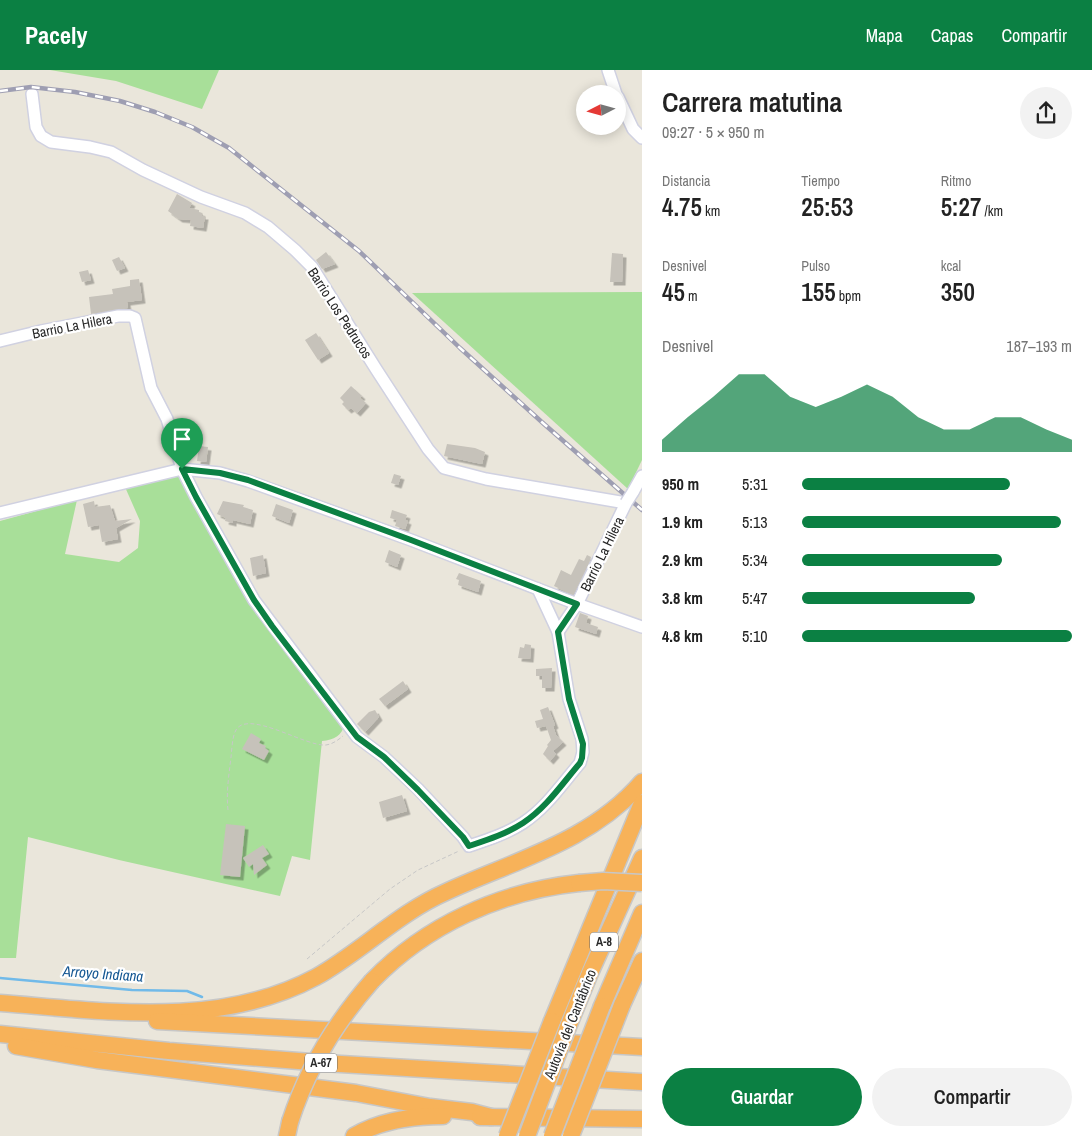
<!DOCTYPE html>
<html lang="es">
<head>
<meta charset="utf-8">
<style>
  body { margin:0; font-family:"Archivo Narrow",sans-serif; background:#f2f2f2; color:#222; height:100vh; display:flex; flex-direction:column; font-size:19px; white-space:nowrap }
  * { box-sizing:border-box; margin:0 }
  p { font-size:16px; color:#767676 }
  .icon { flex:none; width:28px; height:28px; fill:none; stroke:currentColor; stroke-width:2; stroke-linecap:round; stroke-linejoin:round }
  .map { position:relative; flex:1; overflow:hidden }
  .side { display:flex; flex-direction:column; background:#fff; width:450px }
  .side>* { flex:none }
  .needle { width:32px; rotate:264deg }
  .controls { position:absolute; left:576px; top:15px; display:grid; gap:10px }
  .controls a { display:grid; place-items:center; width:50px; height:50px; border-radius:50%; background:#fff; box-shadow:0 2px 12px #0003; font-size:25px }
  .pin { position:absolute; display:grid; place-items:center; width:42px; height:42px; color:#fff; margin:-51px -21px; border-radius:50% 50% 50% 0; rotate:-45deg; box-shadow:0 0 5px #0007 }
  .pin .icon { rotate:45deg }
  .round { display:grid; place-items:center; flex:none; width:52px; height:52px; border-radius:26px; background:#f2f2f2 }
  .summary { display:flex; align-items:center; justify-content:space-between; height:85px; padding:0 20px }
  h1 { font-size:28px; font-weight:600; line-height:38px }
  .figures { display:grid; grid-template-columns:repeat(3,1fr); gap:8px; height:85px; padding:5px 20px }
  .figures div { display:grid; align-content:center }
  .figures b { font-size:25px; font-weight:600 }
  .figures small { font-size:14px; font-weight:400 }
  .figures p { font-size:14px }
  .chart { height:140px; padding:10px 20px }
  .chart p { display:flex; justify-content:space-between }
  .chart svg { width:100%; height:90px; margin-top:5px; fill:#0b8043; opacity:.7 }
  .button { display:flex; gap:10px; margin-top:auto; padding:10px 20px }
  .button a { flex:1; height:58px; border-radius:30px; background:#0b8043; color:#fff; font-size:20px; font-weight:600; line-height:58px; text-align:center }
  .button a+a { background:#f2f2f2; color:#222 }
  ul { padding:0 20px; list-style:none; font-size:16px }
  li { display:grid; grid-template-columns:80px 60px 1fr; align-items:center; height:38px }
  li i { height:12px; border-radius:6px; background:#0b8043 }
  header { display:flex; align-items:center; gap:30px; box-sizing:border-box; height:70px; padding:0 25px; background:#0b8043; color:#fff }
  header strong { font-size:24px }
  nav { display:flex; gap:28px; margin-inline-start:auto; font-size:18px }
  main { display:flex; flex:1; min-height:0 }
  .map>svg:first-child { display:block }
</style>
</head>
<body>
<header>
<strong>Pacely</strong>
<nav><a>Mapa</a><a>Capas</a><a>Compartir</a></nav>
</header>
<main>
<div class="map">
<svg width="642" height="1066" viewBox="0 0 642 1066">
  <defs>
    <filter id="shadow"><feDropShadow dx="3.5" dy="3.5" stdDeviation="0" flood-color="#0004"/></filter>
  </defs>
  <rect width="100%" height="100%" fill="#eae6db"/>
  <g fill="#a8df99">
    <path d="M50 0H219L202 39 116 11Z"/>
    <path d="M642 222V390L628 419 412 223Z"/>
    <path d="M178 404 250 528 345 653C342 666 334 670 322 671L310 790 292 786 280 826 119 790 28 767 16 888H0V451L77 430 65 484 119 492 138 478 140 451 125 417Z"/>
  </g>
  <g fill="none" stroke-linecap="round" stroke-linejoin="round">
    <path stroke="#71bae9" stroke-width="2.5" d="M0 908 132 920 187 921 202 927"/>
  </g>
  <g fill="#c6c2ba" filter="url(#shadow)">
    <path d="M177 124 192 133 189 138 199 140V142L202 143V146H205L203 158 190 156 191 150 179 149 168 141Z"/>
    <path d="M326 182 335 194 322 199 316 190Z"/>
    <path d="M612 183 623 184 622 212H610Z"/>
    <path d="M119 187 125 198 117 201 112 190Z"/>
    <path d="M88 200 91 210 82 212 79 202Z"/>
    <path d="M139 209 142 230 127 232 128 238 117 239 91 244 89 227 113 224 112 219 130 216V210Z"/>
    <path d="M316 263 329 283 318 290 305 270Z"/>
    <path d="M351 316 362 326 360 328 366 333 357 343 351 338 348 340 342 334 344 332 340 328Z"/>
    <path d="M447 374 475 378 485 382 482 394 444 386Z"/>
    <path d="M199 376 208 377 206 392 197 391Z"/>
    <path d="M394 404 401 406 398 415 391 413Z"/>
    <path d="M94 431 95 437 110 435 115 451 132 449 116 458 118 469 102 472 99 455 88 457 83 434Z"/>
    <path d="M223 431 244 435 243 437 253 440 250 454 233 450V453L225 451 226 448 217 444Z"/>
    <path d="M276 434 293 440 289 453 272 446Z"/>
    <path d="M392 440 407 445 405 450 408 451 405 459 395 456 397 450 390 448Z"/>
    <path d="M389 480 401 485 397 497 385 492Z"/>
    <path d="M263 485 266 503 253 506 250 488Z"/>
    <path d="M587 485 591 487 589 493 587 492 589 493 573 525 554 516 561 500 571 505 579 489 584 491Z"/>
    <path d="M459 503 481 511 478 522 458 515 459 510 456 509Z"/>
    <path d="M580 543 588 546 586 553 598 557 596 564 575 557Z"/>
    <path d="M525 574 531 575 530 589 518 588 520 577 524 578Z"/>
    <path d="M552 598 551 618H542V606H536V599Z"/>
    <path d="M403 611 408 619 385 636 379 629Z"/>
    <path d="M548 637 555 655 553 656 556 665 563 672 553 681 556 684 550 691 543 684 548 676 547 675 551 670 546 656 537 658 535 651 543 649 540 640Z"/>
    <path d="M375 640 379 647 365 662 357 654 369 642Z"/>
    <path d="M251 663 261 669 259 673 266 676 265 678 269 681 264 690 242 679Z"/>
    <path d="M402 725 407 741 383 748 379 732Z"/>
    <path d="M226 754 245 756 240 807 220 805Z"/>
    <path d="M263 775 269 784 262 788 267 795 254 805 253 794 249 797 243 788Z"/>
  </g>
  <g fill="none" stroke-linecap="round" stroke-linejoin="round">
    <defs>
      <g id="minor">
        <path d="M608 0 616 24"/>
        <path d="M32 24 36 57 41 66 51 72 90 77 111 82 143 100 201 127 245 143 268 157 295 180 312 197 376 299 428 379 444 398 486 409 626 433 577 534 558 562"/>
        <path d="M618 27 633 59 642 68"/>
        <path d="M0 271 41 261 118 246H130L135 248 151 318 167 349 182 399 196 427 254 530 357 667 384 687 418 719 463 767 469 776C487 770 506 764 523 753 546 738 562 714 580 693L583 682 582 669 569 629 558 562 538 519"/>
        <path d="M633 422 642 406"/>
        <path d="M0 443 182 399 220 403 248 411 411 470 577 534 642 557"/>
      </g>
      <g id="highway">
        <path d="M372 911C426 855 501 821 579 813"/>
        <path d="M0 933C105 941 219 959 316 907 361 882 398 843 446 822 515 790 590 772 642 712"/>
        <path d="M622 935 642 891"/>
        <path d="M602 936 642 843"/>
        <path d="M157 951 642 977"/>
        <path d="M552 951 642 733"/>
        <path d="M568 957 590 903 642 788"/>
        <path d="M0 964 169 981 324 993 642 1012"/>
        <path d="M16 976 97 990 356 1023 430 1037 472 1042 491 1047"/>
        <path d="M480 1047 642 1049"/>
        <path d="M287 1066 290 1052"/>
        <path d="M354 1066C381 1050 412 1046 443 1046"/>
      </g>
    </defs>
    <use href="#minor" stroke="#d0d1e1" stroke-width="14"/>
    <use href="#highway" stroke="#c7c7c7" stroke-width="19"/>
    <g stroke="#c7c7c7" stroke-width="1" stroke-dasharray="4 2.5" stroke-linecap="butt">
      <path d="M228 740C226 722 229 705 231 687 232 679 232 667 236 660 248 639 306 677 326 675 333 674 338 670 343 666"/>
      <path d="M307 889 390 819 418 800 459 781"/>
    </g>
    <use href="#minor" stroke="#fff" stroke-width="11"/>
    <use href="#highway" stroke="#f7b259" stroke-width="16"/>
    <defs>
      <path id="rail" d="M0 21 31 17 75 22 120 31 155 42 192 57 229 78 359 181 460 278 544 354 642 440"/>
    </defs>
    <use href="#rail" stroke="#9e9eb2" stroke-width="4.5"/>
    <use href="#rail" stroke="#fff" stroke-width="2.5" stroke-dasharray="8" stroke-linecap="butt"/>
    <defs>
      <path id="minor-bridge" d="M626 433 633 422"/>
      <g id="highway-bridge">
        <path d="M579 813 603 811 642 813"/>
        <path d="M290 1052C307 999 335 953 372 911"/>
        <path d="M507 1066 552 951"/>
        <path d="M527 1066 568 957"/>
        <path d="M552 1066 602 936"/>
        <path d="M571 1066 622 935"/>
      </g>
    </defs>
    <use href="#minor-bridge" stroke="#d0d1e1" stroke-width="14" stroke-linecap="butt"/>
    <use href="#highway-bridge" stroke="#c7c7c7" stroke-width="19" stroke-linecap="butt"/>
    <use href="#minor-bridge" stroke="#fff" stroke-width="11"/>
    <use href="#highway-bridge" stroke="#f7b259" stroke-width="16"/>
  </g>
  <g fill="none" stroke-linecap="round" stroke-linejoin="round">
    <defs>
      <path id="route" d="M182 399 220 403 248 410 411 470 577 534 558 562 569 629 583 674 582 688 580 693C562 714 546 738 523 753 506 764 487 770 469 776L463 767 418 720 384 687 357 667 272 556 254 530 196 427Z"/>
    </defs>
    <use href="#route" stroke="#fff" stroke-width="10"/>
    <use href="#route" stroke="#0b8043" stroke-width="6"/>
  </g>
  <g text-anchor="middle" stroke-width="4.5" stroke-linejoin="round" paint-order="stroke">
    <g fill="#fff" stroke="#686868" stroke-width="1">
      <rect x="590" y="862.5" width="28" height="19" rx="4"/>
      <rect x="305" y="983.5" width="32" height="19" rx="4"/>
    </g>
    <g font-size="12" font-weight="bold" fill="#282828">
      <text x="604" y="876">A-8</text>
      <text x="321" y="997">A-67</text>
    </g>
    <g font-size="14" fill="#282828" stroke="#fff">
      <text transform="translate(340 243) rotate(57)" y="5">Barrio Los Pedrucos</text>
      <text transform="translate(72 256) rotate(-11)" y="5">Barrio La Hilera</text>
      <text transform="translate(602 484) rotate(-64)" y="5">Barrio La Hilera</text>
      <text transform="translate(570 954) rotate(-68)" y="5">Autovía del Cantábrico</text>
    </g>
    <g font-size="15" font-style="italic" fill="#135692" stroke="#fff">
      <text transform="translate(103 904) rotate(4)" y="5">Arroyo Indiana</text>
    </g>
  </g>
</svg>
<div class="controls">
<a><svg class="needle" viewBox="-14 -14 28 28"><path d="M0-13l5 13h-10z" fill="#e53935"/><path d="M0 13l5-13h-10z" fill="#767676"/></svg></a>
</div>
<div class="pin" style="left:182px;top:399px;background:#1e9e55"><svg class="icon" aria-label="arrive" viewBox="0 0 24 24"><path d="M6 21V4h12l-3 4 3 4H6"/></svg></div>
</div>
<section class="side">
<div class="summary"><div><h1>Carrera matutina</h1><p>09:27 · 5 × 950 m</p></div><a class="round"><svg class="icon" aria-label="share" viewBox="0 0 24 24"><path d="M12 15V3M7 8l5-5 5 5M5 13v7h14v-7"/></svg></a></div>
<div class="figures">
<div><p>Distancia</p><b>4.75<small> km</small></b></div>
<div><p>Tiempo</p><b>25:53</b></div>
<div><p>Ritmo</p><b>5:27<small> /km</small></b></div>
</div>
<div class="figures">
<div><p>Desnivel</p><b>45<small> m</small></b></div>
<div><p>Pulso</p><b>155<small> bpm</small></b></div>
<div><p>kcal</p><b>350</b></div>
</div>
<div class="chart"><p><span>Desnivel</span>187–193 m</p>
<svg viewBox="0 0 160 44" preserveAspectRatio="none"><path d="M0 44V38L10 27L20 17L30 6L40 6L50 17L60 22L70 17L80 11L90 17L100 27L110 33L120 33L130 27L140 27L150 33L160 38V44z"/></svg>
</div>
<ul>
<li><b>950 m</b>5:31<i style="width:77%"></i></li>
<li><b>1.9 km</b>5:13<i style="width:96%"></i></li>
<li><b>2.9 km</b>5:34<i style="width:74%"></i></li>
<li><b>3.8 km</b>5:47<i style="width:64%"></i></li>
<li><b>4.8 km</b>5:10<i style="width:100%"></i></li>
</ul>
<div class="button"><a>Guardar</a><a>Compartir</a></div>
</section>
</main>
</body>
</html>
